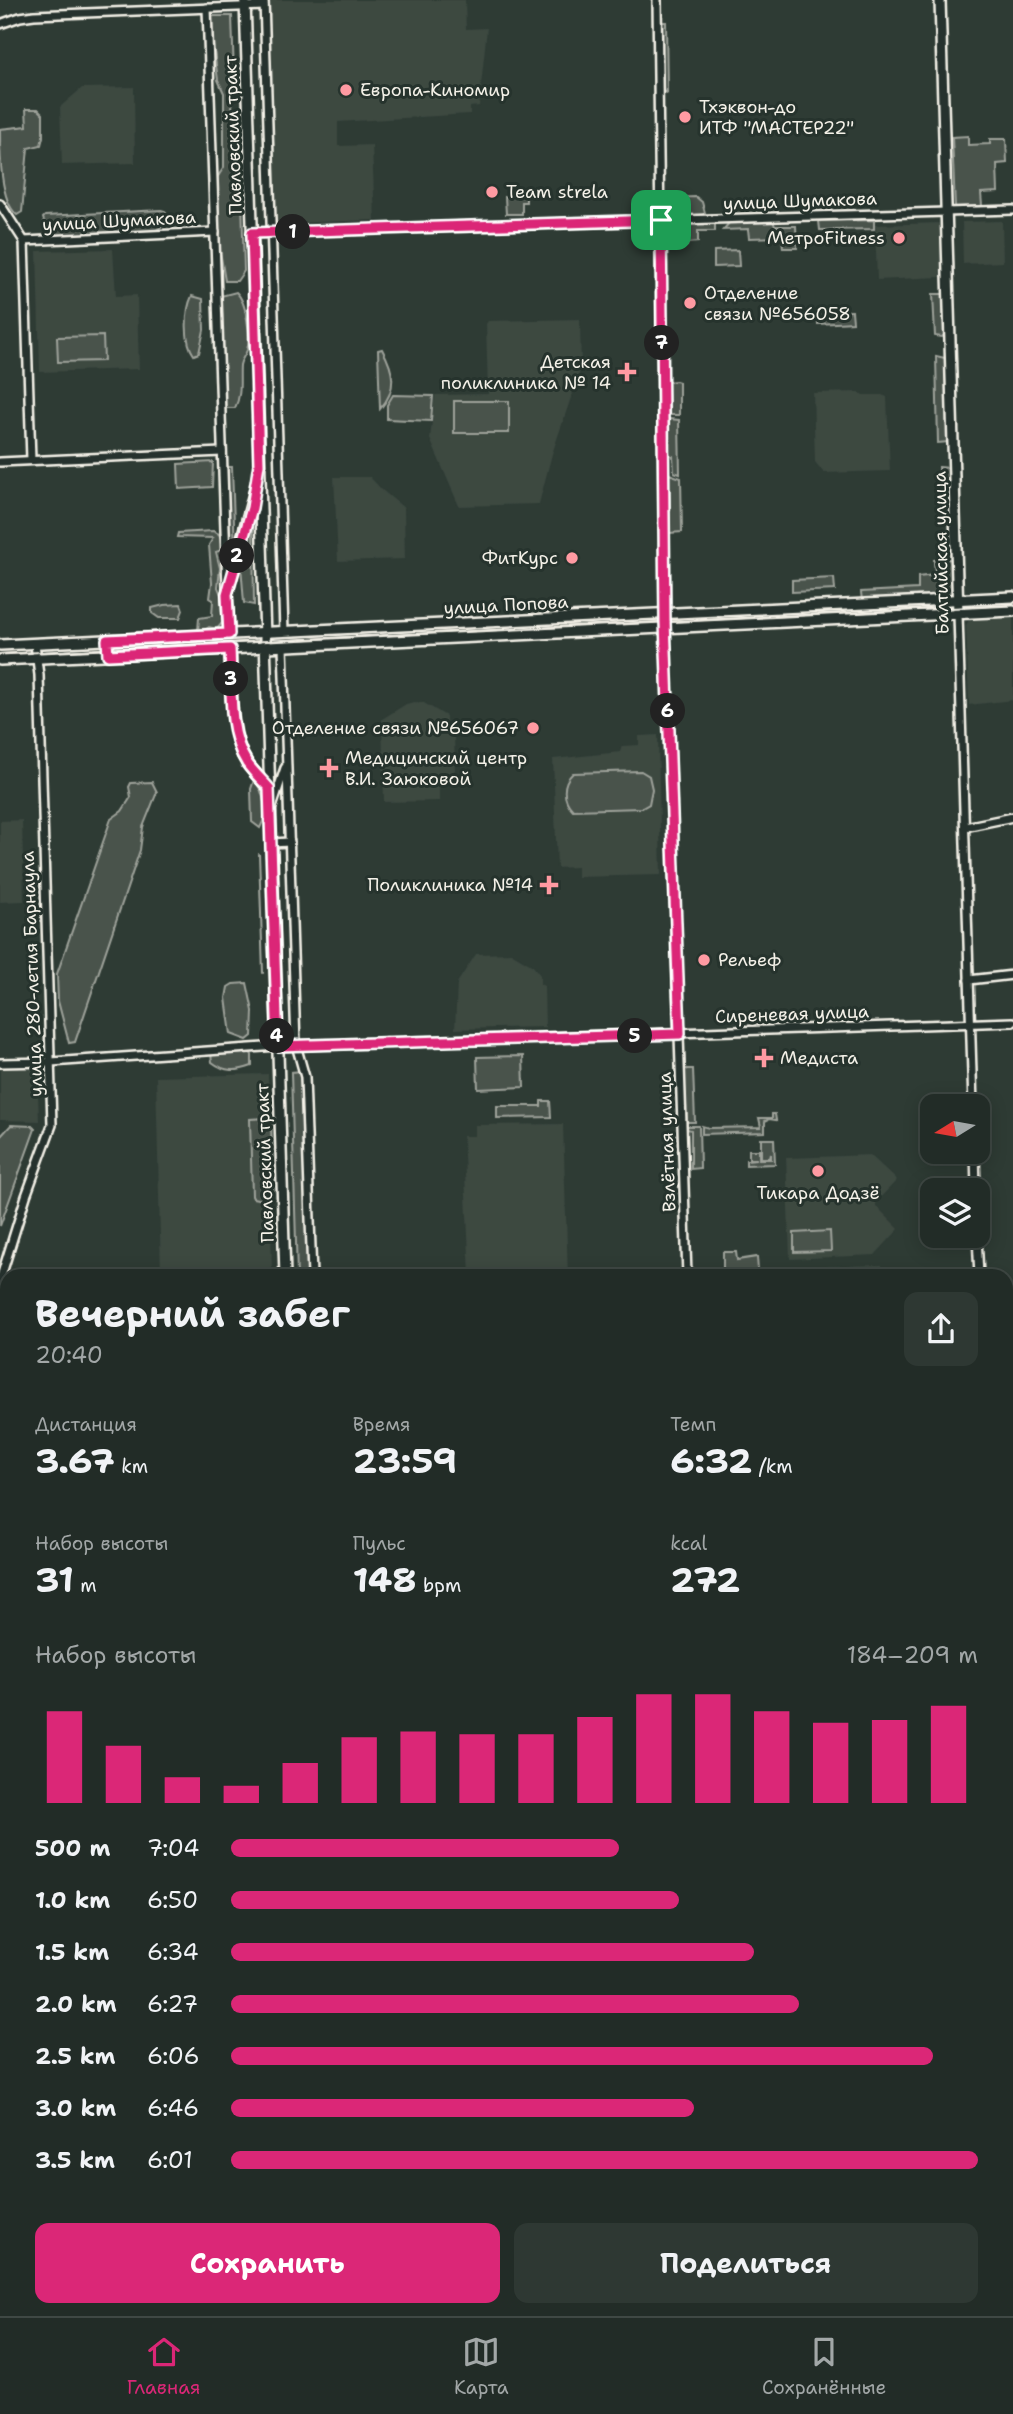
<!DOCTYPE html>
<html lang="ru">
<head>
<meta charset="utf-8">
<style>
  body { margin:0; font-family:"Shantell Sans",sans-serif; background:#2e3833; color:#f1f3f6; height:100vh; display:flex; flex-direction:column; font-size:26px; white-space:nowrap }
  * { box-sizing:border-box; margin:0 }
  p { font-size:23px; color:#a2a7a7 }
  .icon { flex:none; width:38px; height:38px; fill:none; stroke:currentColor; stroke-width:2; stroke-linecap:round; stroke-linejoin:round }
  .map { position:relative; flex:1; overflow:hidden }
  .side { position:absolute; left:0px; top:1269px; width:1013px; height:1048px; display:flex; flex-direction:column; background:#222c27; border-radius:21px 21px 0 0; box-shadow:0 4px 18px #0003,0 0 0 2px #3f4844 }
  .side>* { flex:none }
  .needle { width:46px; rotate:259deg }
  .fabs { position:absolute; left:920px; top:1094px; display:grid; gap:14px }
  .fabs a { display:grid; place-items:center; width:70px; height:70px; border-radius:14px; background:#222c27; box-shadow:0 4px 18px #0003,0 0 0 2px #3f4844; font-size:35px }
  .pin { position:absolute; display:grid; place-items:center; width:60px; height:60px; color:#fff; margin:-30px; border-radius:14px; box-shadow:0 4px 10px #0006 }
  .km { position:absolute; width:35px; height:35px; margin:-18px; border-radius:50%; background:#222; color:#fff; font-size:19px; line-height:35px; text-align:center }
  .round { display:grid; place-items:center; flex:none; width:74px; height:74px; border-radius:14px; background:#2e3833 }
  .headline { display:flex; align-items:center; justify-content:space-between; height:119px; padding:0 35px }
  h1 { font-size:38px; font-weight:700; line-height:52px }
  .metrics { display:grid; grid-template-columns:repeat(3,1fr); gap:10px; height:119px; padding:7px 35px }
  .metrics div { display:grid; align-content:center }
  .metrics b { font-size:35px; font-weight:700 }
  .metrics small { font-size:19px; font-weight:400 }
  .metrics p { font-size:19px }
  .chart { height:196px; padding:14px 35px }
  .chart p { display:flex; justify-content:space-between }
  .chart svg { width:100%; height:126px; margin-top:7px; stroke:#db2777; stroke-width:6 }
  .cta { display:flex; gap:14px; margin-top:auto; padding:14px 35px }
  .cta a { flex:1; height:80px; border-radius:14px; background:#db2777; color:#fff; font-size:28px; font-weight:700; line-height:80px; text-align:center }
  .cta a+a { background:#2e3833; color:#f1f3f6 }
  ul { padding:0 35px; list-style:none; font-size:23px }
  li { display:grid; grid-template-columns:112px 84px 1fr; align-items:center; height:52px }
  li i { height:18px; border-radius:9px; background:#db2777 }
  .dock { display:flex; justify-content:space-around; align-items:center; height:98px; border-top:2px solid #3f4844; background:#222c27; font-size:19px; color:#a2a7a7 }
  .dock a { display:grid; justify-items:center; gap:4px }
  .dock .on { color:#db2777 }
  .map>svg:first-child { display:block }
</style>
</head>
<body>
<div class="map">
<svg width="1013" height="2316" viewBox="0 0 1013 2316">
  <rect width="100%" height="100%" fill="#2e3b34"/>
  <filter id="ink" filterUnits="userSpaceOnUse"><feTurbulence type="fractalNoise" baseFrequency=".0143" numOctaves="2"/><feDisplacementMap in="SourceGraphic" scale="14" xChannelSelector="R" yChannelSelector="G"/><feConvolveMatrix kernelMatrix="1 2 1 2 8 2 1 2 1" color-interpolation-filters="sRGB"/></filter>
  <g filter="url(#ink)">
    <g fill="#3c4841">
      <path d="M265 0H465L466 29 487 28 479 106 470 107V114L338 122V146L372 145 375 220 271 224Z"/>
      <path d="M134 87 135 163 62 165 60 107 82 88Z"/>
      <path d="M1002 221 1003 262 963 264 962 222Z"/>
      <path d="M940 223 941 277 877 280 875 225Z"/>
      <path d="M113 249 116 296 137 295 139 369 40 372 37 251Z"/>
      <path d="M580 319 581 368 552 454 539 504 459 506 430 439 435 395 488 394 486 324 488 321Z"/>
      <path d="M859 392 863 395H882L887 397 890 471 824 473 815 462 813 393Z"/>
      <path d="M334 477H370L382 490 404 508 405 559 338 561Z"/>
      <path d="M1013 617V700L969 705 966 625 969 620Z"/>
      <path d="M414 702 424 703 446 716V731L454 733 455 770 443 781 439 789V801L384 802 382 719 406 704Z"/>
      <path d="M658 735 661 875 577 877V867L557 868 553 759 620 752 622 746 639 745V736Z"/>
      <path d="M22 820 24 901 0 902V821Z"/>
      <path d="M511 953 533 966 540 975V984L544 986 545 1027 455 1029 457 983 476 954Z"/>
      <path d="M0 1067H37L39 1121 0 1120Z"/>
      <path d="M268 1074 272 1276H161L156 1077Z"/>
      <path d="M563 1124 568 1276H470L463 1136H475V1125Z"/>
      <path d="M870 1155 897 1180 876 1202V1206L899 1229 875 1255 790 1259 786 1158Z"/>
      <path d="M882 1265V1276H791V1267Z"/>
      <path d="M140 2310H314V2316H138Z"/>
    </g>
    <g fill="#48524c" stroke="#9ea29a" stroke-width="2">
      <path d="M211 16H232L234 76 232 109 240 127 244 271 237 281H225L220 251 217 178 224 167V93L218 80 212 36Z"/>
      <path d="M662 22H666L667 93 660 90V24Z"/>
      <path d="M26 109H38L43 114V137L41 145 28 148 22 212 17 215C0 201 0 155 0 129L27 126Z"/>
      <path d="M968 136V145L990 144V139H1006L1007 163 997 164 998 192 981 193 982 206 955 207 952 137Z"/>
      <path d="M526 196V202H522V214H506L505 197Z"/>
      <path d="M696 197 702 202 705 213 702 216 669 217 664 214 663 205 669 198Z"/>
      <path d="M161 210 165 211C170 221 163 227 154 231L49 236 43 218 45 216Z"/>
      <path d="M874 220V229L820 230 819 221Z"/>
      <path d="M773 221 775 226H796L797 248H783L782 237 749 238 748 229 723 230 730 222Z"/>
      <path d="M715 223V231H698V242L688 243 687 246H682L678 237 677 228H672V224Z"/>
      <path d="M738 250 739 266 714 267V251Z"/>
      <path d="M236 292C247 302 251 336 247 350 245 356 241 359 240 365 239 381 242 394 235 408H224L221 296Z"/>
      <path d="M933 294H943L944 335 942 337 935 336Z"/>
      <path d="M192 296 203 299 204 330 199 353 194 355C184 342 185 310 192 296Z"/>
      <path d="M852 311 853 322 818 324V312Z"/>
      <path d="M103 336 104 361 58 362 57 337Z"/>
      <path d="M382 349C394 371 398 389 380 409L378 350Z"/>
      <path d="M936 356 945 358 948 442 938 443Z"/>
      <path d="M676 381 679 382V415H669L667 382Z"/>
      <path d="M393 395 433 396 431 421 387 419V405Z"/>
      <rect x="454" y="401" width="55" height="32"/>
      <path d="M669 419 679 420 680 474 674 472 673 456 668 455Z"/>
      <path d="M213 462 212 487 179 489 178 464Z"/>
      <path d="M226 467H232L235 552H229Z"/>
      <path d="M939 467 949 468 950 519 941 520Z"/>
      <path d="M669 474 681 478 682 532 669 533Z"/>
      <path d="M249 526 253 527 254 605 244 603 241 565Z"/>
      <path d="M213 531 219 534 224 545 222 550 216 552 220 568 218 587 224 602 223 622 217 629 209 627 203 631H198L199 618 212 616 213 600 210 598 212 583 209 545 213 538 177 537 178 533Z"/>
      <path d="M952 559 953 592 948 597C936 598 925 595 914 596 896 596 880 601 862 601L861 592 918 589V577L935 575 934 560Z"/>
      <path d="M834 578 835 590 792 592V580Z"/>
      <path d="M181 604 183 610 180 618H159L152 613V608L164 605Z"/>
      <path d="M641 771 649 776 652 789 649 804 642 808 573 810C562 799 562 783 573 773Z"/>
      <path d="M254 780C265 792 268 814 260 828L252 822 251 789Z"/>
      <path d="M152 782 157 792 143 827 140 850 75 1042 69 1043 58 1001 57 974 111 819 122 811 131 797 129 787 131 783Z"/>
      <path d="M247 983 253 1011 252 1036 247 1040 231 1034 226 998 228 987 233 984Z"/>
      <path d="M248 1050 252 1055V1066C236 1072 225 1072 212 1062L211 1053Z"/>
      <path d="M523 1056 524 1087 478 1089 477 1057Z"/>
      <path d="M684 1069H693L695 1122H687Z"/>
      <path d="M301 1071 308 1276H297L291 1072Z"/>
      <path d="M541 1101H550L551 1117 497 1118V1106H541Z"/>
      <path d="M772 1114H775L776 1120 769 1119 765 1121V1132L702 1134V1126L709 1128 761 1127 759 1118H772Z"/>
      <path d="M266 1118 271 1121 273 1189 271 1196 263 1200 253 1198 252 1196 250 1119Z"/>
      <path d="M11 1125 32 1126 35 1129 0 1226V1137Z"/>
      <path d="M687 1126H699L700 1168 691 1169V1130L687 1129Z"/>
      <path d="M761 1139H774L775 1164 746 1165V1160L757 1159H749V1150H759V1159H771V1154L770 1158H761Z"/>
      <path d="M830 1231 831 1251 794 1252V1233Z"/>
      <path d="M723 1252H736L737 1260 757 1257 758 1271 751 1272 758 1274 723 1275Z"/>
    </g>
    <path fill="#6f7770" stroke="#a4a8a0" stroke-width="2" d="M846 2310H910L911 2314 843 2316Z"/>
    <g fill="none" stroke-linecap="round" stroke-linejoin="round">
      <path stroke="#a4a8a0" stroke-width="2" d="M259 854 263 973"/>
      <defs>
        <g id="minor">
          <path d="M264 0 284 631"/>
          <path d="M657 0 665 613 687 1276"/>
          <path d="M207 8 227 588"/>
          <path d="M0 24 20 17 34 15 264 6"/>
          <path d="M0 204 24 241 31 460"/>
          <path d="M252 233 1013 210"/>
          <path d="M24 241 215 232"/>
          <path d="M0 462 222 452"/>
          <path d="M958 614 973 1106"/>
          <path d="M283 646 296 1045 305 1077 312 1276"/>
          <path d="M272 807 285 768"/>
          <path d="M965 827 1013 817"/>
          <path d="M271 843 290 842"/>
          <path d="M969 980 1013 975"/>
          <path d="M0 1063 51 1062 278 1046 1013 1022"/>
          <path d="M975 1152 976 1190"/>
          <path d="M977 1236 979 1276"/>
          <path d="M0 1280 26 1196 52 1125 39 675 35 644"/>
          <path d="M0 1349 7 1352"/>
          <path d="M1006 1375 1013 1374"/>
          <path d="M1006 1619 1013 1626"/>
          <path d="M1006 1638 1013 1645"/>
          <path d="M0 1642 7 1644"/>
          <path d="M1006 1789 1013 1782"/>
          <path d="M0 1821 7 1823"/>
          <path d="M0 1899 7 1902"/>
          <path d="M0 1973 7 1975"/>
          <path d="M0 2046 7 2048"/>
          <path d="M0 2125 7 2127"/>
          <path d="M0 2205 7 2208"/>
          <path d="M0 2281 7 2260"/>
          <path d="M94 2310 113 2316"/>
        </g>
        <g id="major">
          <path d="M245 0 285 1276"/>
          <path d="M940 0 958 614"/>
          <path d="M229 634 227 594 256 486"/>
          <path d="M0 645 1013 597"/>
          <path d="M230 649C232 683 228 734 247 763 253 772 262 780 269 788"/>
          <path d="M0 660 1013 611"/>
          <path d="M321 2310V2316"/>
        </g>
        <g id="highway">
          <path d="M1006 1992 1013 1985"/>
          <path d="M687 2316 693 2310"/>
        </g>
      </defs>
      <use href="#minor" stroke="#f4f1e8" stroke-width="12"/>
      <use href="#major" stroke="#f4f1e8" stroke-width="14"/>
      <use href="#highway" stroke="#f4f1e8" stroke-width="15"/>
      <use href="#minor" stroke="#26332d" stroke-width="7"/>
      <use href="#major" stroke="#26332d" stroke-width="9"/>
      <use href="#highway" stroke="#26332d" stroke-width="10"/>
      <path stroke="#f4f1e8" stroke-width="2" d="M0 654 1013 605"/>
    </g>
  </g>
  <g fill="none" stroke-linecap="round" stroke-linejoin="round" filter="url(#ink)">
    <defs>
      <path id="route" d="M661 220 665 622 680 1034 278 1046 269 788C262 780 253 772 247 763 227 732 232 684 230 649L108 655 107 640 229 634 227 594 252 508 259 464 252 233Z"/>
    </defs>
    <use href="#route" stroke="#fff" stroke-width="14"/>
    <use href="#route" stroke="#db2777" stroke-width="9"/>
  </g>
  <g fill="#ff9aa2" stroke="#26332d" stroke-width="2.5">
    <circle cx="346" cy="90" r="7"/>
    <circle cx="685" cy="117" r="7"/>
    <circle cx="492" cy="192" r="7"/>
    <circle cx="899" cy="238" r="7"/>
    <circle cx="690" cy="303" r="7"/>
    <path d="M623.5 361.5h7v7h7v7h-7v7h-7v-7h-7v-7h7z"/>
    <circle cx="572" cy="558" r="7"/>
    <circle cx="533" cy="728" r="7"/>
    <path d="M325.5 757.5h7v7h7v7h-7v7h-7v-7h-7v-7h7z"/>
    <path d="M545.5 874.5h7v7h7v7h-7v7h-7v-7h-7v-7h7z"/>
    <circle cx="704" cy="960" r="7"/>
    <path d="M760.5 1047.5h7v7h7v7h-7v7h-7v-7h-7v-7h7z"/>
    <circle cx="818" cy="1171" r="7"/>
  </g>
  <g text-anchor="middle" stroke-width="6" stroke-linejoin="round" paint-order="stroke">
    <g font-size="18" fill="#f4f1e8" stroke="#26332d" text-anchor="start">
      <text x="360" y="96">Европа-Киномир</text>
      <text x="699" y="113">Тхэквон-до<tspan x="699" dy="21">ИТФ "МАСТЕР22"</tspan></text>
      <text x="506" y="198">Team strela</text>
      <text x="885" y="244" text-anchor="end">МетроFitness</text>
      <text x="704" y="299">Отделение<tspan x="704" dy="21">связи №656058</tspan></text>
      <text x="611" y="368" text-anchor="end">Детская<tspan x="611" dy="21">поликлиника № 14</tspan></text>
      <text x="558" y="564" text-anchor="end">ФитКурс</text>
      <text x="519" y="734" text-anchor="end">Отделение связи №656067</text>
      <text x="345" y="764">Медицинский центр<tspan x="345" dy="21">В.И. Заюковой</tspan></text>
      <text x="533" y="891" text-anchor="end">Поликлиника №14</text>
      <text x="718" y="966">Рельеф</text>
      <text x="780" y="1064">Медиста</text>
      <text x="818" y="1199" text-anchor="middle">Тикара Додзё</text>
    </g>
    <g font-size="18" fill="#f4f1e8" stroke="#26332d">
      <text transform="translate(233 135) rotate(-92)" y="6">Павловский тракт</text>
      <text transform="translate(800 201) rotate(-2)" y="6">улица Шумакова</text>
      <text transform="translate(119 221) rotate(-3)" y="6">улица Шумакова</text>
      <text transform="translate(941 553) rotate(-91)" y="6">Балтийская улица</text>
      <text transform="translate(506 605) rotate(-3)" y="6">улица Попова</text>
      <text transform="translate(32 974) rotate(-92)" y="6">улица 280-летия Барнаула</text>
      <text transform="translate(792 1014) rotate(-2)" y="6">Сиреневая улица</text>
      <text transform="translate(667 1142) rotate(-92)" y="6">Взлётная улица</text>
      <text transform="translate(265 1163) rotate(-92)" y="6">Павловский тракт</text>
    </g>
  </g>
</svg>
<div class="fabs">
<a><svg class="needle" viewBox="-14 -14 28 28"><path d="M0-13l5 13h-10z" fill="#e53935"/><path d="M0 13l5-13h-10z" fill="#a2a7a7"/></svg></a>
<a><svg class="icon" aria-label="layers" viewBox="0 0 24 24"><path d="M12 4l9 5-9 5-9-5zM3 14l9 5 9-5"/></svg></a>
</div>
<div class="pin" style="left:661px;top:220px;background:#1e9e55"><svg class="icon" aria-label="arrive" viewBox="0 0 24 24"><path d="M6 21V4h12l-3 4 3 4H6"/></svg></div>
<b class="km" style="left:293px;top:232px">1</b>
<b class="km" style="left:237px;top:556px">2</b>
<b class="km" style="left:231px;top:679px">3</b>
<b class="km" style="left:277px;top:1036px">4</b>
<b class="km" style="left:635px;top:1036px">5</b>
<b class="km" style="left:668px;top:711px">6</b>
<b class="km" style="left:662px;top:343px">7</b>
<section class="side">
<div class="headline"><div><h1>Вечерний забег</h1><p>20:40</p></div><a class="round"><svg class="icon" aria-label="share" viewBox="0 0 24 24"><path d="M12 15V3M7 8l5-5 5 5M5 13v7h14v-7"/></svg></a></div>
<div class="metrics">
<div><p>Дистанция</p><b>3.67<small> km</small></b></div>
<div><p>Время</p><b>23:59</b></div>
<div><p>Темп</p><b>6:32<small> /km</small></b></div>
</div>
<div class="metrics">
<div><p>Набор высоты</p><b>31<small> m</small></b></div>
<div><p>Пульс</p><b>148<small> bpm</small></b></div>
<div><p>kcal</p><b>272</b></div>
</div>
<div class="chart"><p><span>Набор высоты</span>184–209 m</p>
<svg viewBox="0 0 160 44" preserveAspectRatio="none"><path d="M5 44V12M15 44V24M25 44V35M35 44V38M45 44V30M55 44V21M65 44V19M75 44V20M85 44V20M95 44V14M105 44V6M115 44V6M125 44V12M135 44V16M145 44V15M155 44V10"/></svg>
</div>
<ul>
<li><b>500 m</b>7:04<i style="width:52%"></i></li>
<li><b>1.0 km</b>6:50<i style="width:60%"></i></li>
<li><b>1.5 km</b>6:34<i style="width:70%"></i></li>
<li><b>2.0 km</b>6:27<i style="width:76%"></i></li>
<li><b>2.5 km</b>6:06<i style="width:94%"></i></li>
<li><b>3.0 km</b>6:46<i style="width:62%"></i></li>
<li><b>3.5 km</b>6:01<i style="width:100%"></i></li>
</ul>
<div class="cta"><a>Сохранить</a><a>Поделиться</a></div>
</section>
</div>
<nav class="dock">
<a class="on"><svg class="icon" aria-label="home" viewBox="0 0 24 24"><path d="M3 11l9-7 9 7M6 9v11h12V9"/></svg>Главная</a>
<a><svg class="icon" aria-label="map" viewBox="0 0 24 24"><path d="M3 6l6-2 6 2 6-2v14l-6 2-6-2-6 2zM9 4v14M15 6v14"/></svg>Карта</a>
<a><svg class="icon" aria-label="saved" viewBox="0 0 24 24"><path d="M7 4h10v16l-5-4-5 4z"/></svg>Сохранённые</a>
</nav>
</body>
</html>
